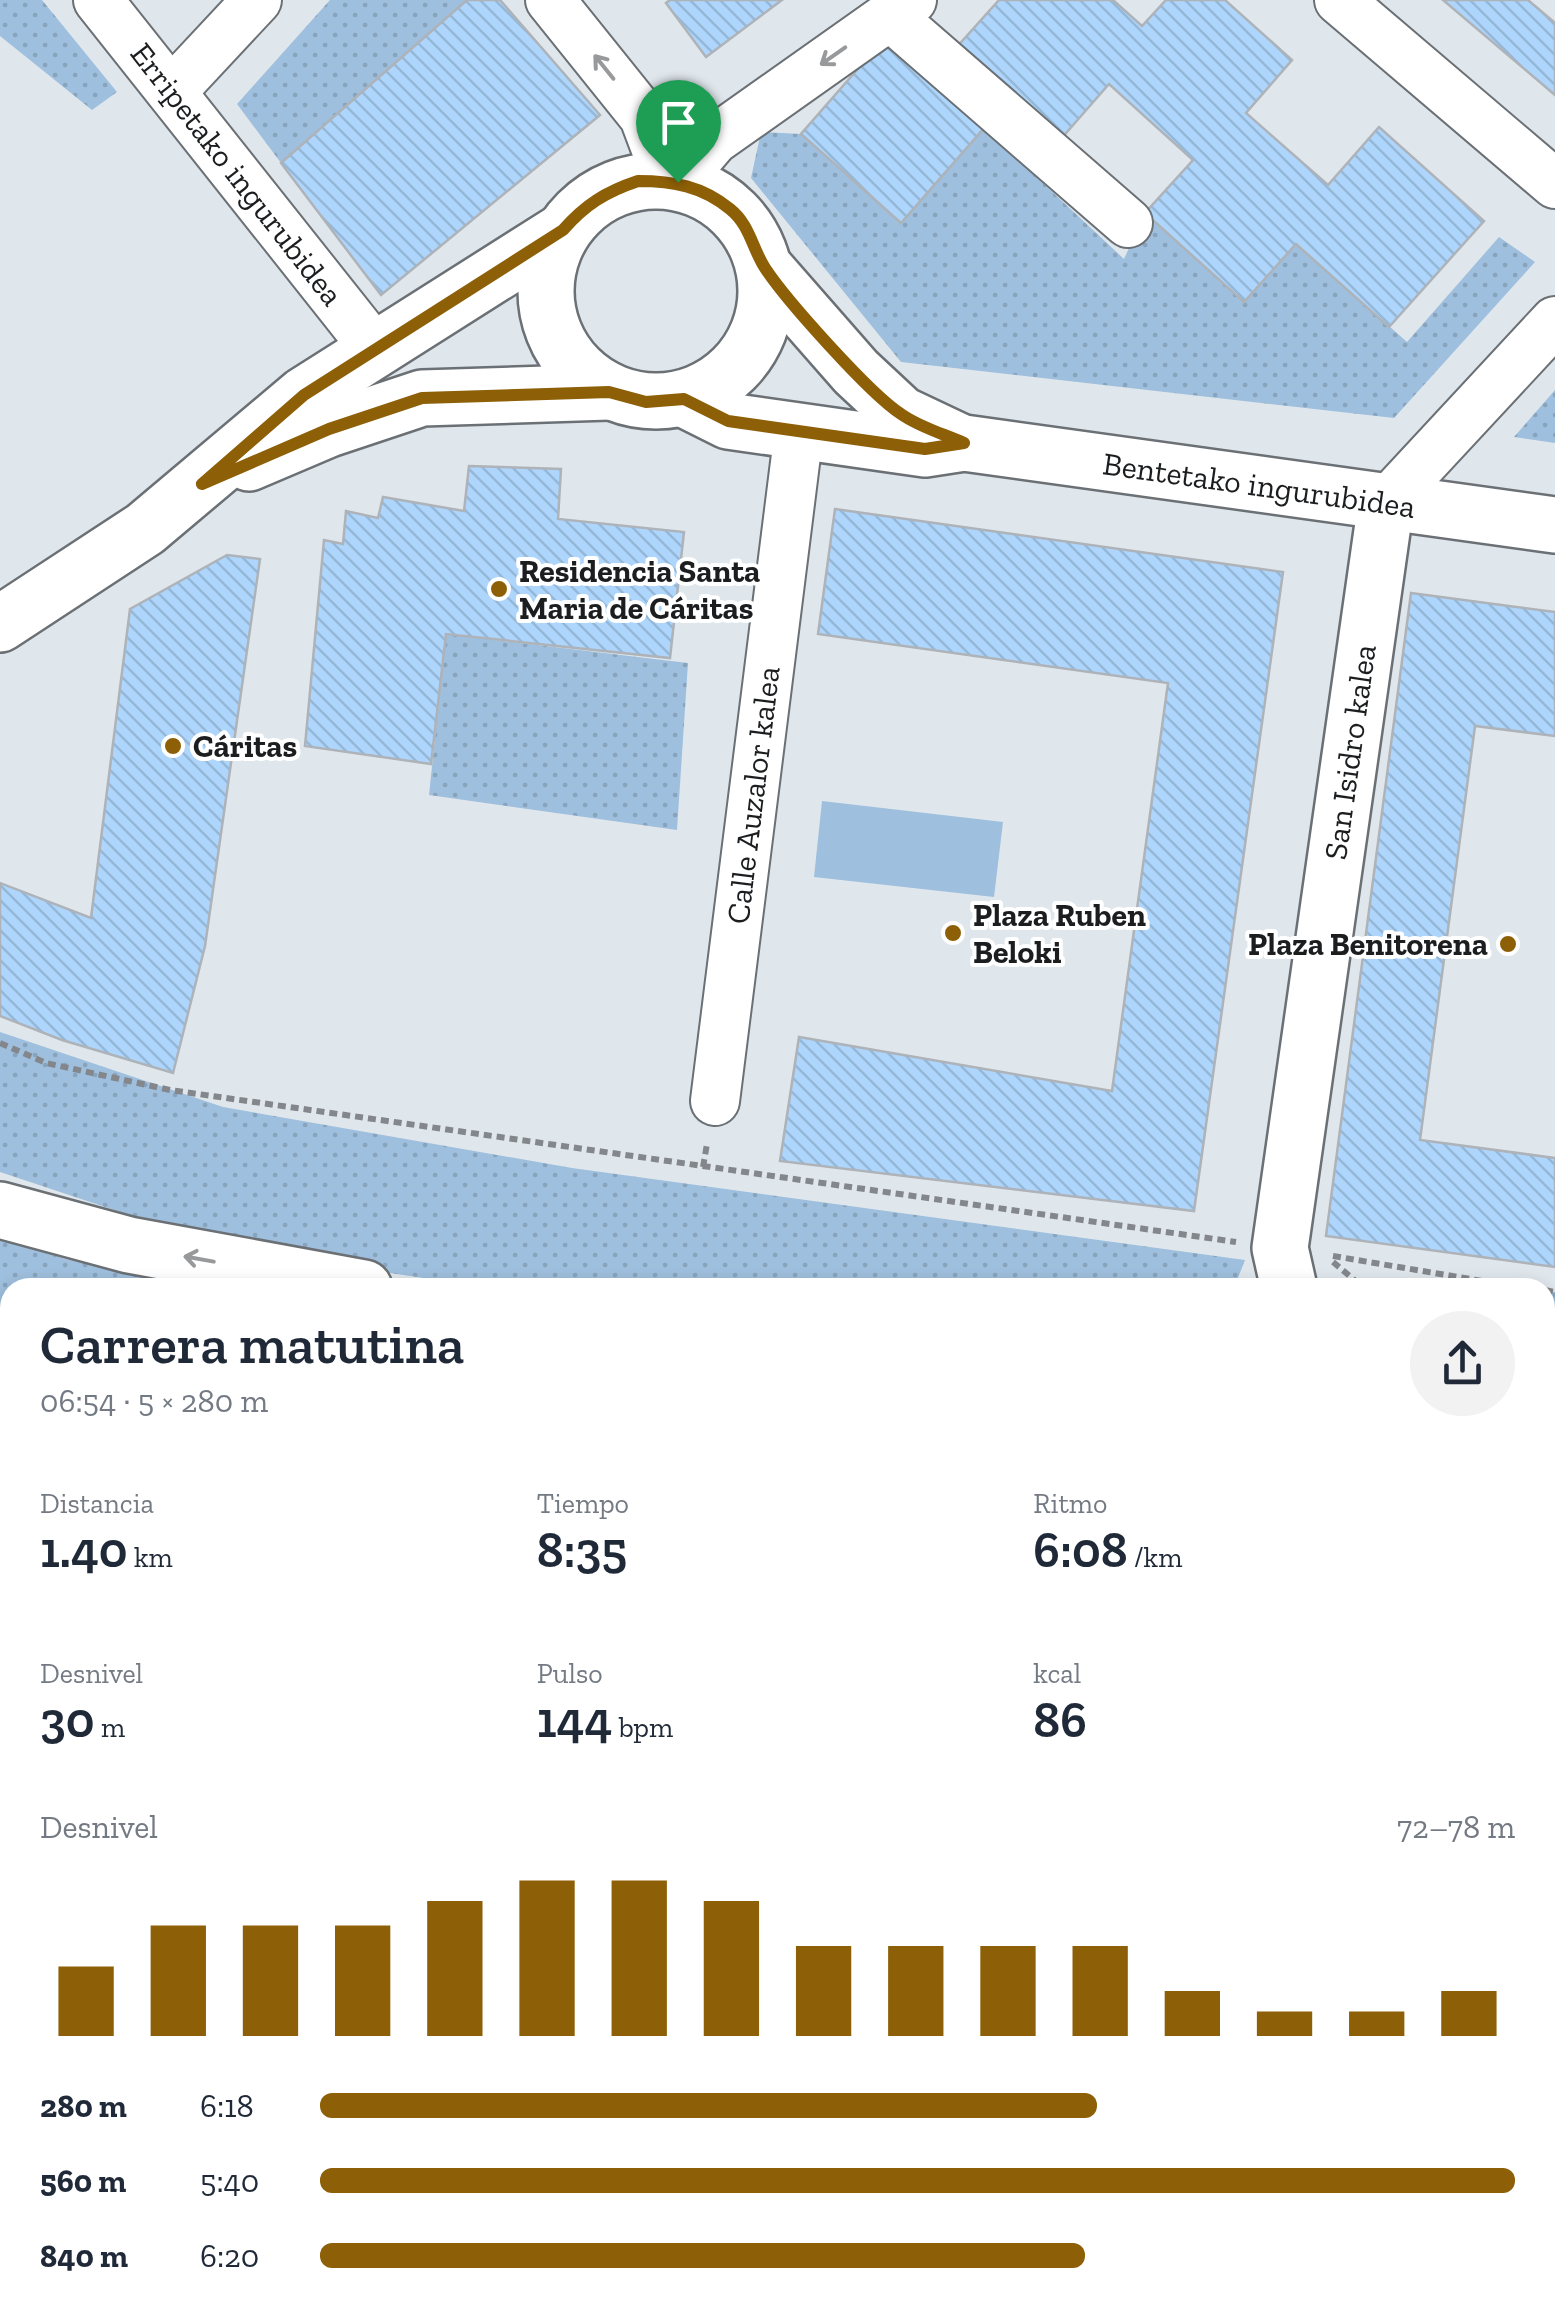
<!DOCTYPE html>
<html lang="es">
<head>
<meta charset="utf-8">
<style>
  body { margin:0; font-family:"Zilla Slab",serif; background:#f2f2f3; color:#1f2937; height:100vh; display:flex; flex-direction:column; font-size:38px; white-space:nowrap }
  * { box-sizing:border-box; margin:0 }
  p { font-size:32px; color:#747a83 }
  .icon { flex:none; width:55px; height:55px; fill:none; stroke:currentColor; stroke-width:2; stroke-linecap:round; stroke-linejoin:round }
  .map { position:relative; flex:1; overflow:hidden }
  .details { position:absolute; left:0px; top:1278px; width:1555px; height:1038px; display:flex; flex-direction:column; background:#fff; border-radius:30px 30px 0 0; box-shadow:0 5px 15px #0003 }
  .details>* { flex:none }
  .pin { position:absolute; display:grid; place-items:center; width:85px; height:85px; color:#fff; margin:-102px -42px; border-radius:50% 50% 50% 0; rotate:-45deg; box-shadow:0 0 10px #0007 }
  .pin .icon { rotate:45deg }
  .round { display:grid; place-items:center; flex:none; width:105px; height:105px; border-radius:52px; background:#f2f2f3 }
  .headline { display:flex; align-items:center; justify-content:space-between; height:170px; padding:0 40px }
  h1 { font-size:55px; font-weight:600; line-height:75px }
  .stats { display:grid; grid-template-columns:repeat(3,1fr); gap:15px; height:170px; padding:10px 40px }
  .stats div { display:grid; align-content:center }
  .stats b { font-size:50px; font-weight:600 }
  .stats small { font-size:28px; font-weight:400 }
  .stats p { font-size:28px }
  .chart { height:280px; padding:20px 40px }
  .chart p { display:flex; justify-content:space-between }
  .chart svg { width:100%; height:180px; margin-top:10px; stroke:#8d5f06; stroke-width:6 }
  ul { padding:0 40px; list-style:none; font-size:32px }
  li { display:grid; grid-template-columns:160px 120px 1fr; align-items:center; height:75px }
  li i { height:25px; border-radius:12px; background:#8d5f06 }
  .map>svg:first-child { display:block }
</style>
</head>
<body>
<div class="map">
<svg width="1555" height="2314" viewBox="0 0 1555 2314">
  <defs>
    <pattern id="industrial-grid" width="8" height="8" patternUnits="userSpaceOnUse" patternTransform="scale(2.5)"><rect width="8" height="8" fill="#d2deea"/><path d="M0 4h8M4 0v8" fill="none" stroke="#b4bec8"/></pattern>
    <pattern id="grass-dots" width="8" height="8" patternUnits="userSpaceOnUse" patternTransform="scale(2.5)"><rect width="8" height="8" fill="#9ebfdd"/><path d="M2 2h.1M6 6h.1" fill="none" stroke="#88a4bd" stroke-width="1.8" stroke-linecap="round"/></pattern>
    <pattern id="building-back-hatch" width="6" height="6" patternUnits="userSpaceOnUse" patternTransform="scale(2.5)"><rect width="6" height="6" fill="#aed6fc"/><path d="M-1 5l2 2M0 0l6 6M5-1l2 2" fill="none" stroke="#95b7d8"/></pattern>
  </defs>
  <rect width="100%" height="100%" fill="#e0e7ec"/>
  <path fill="url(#industrial-grid)" d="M0 1332 10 1335V2305H886L882 2314H0Z"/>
  <g fill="url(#grass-dots)">
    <path d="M0 0H42L117 92 92 110 0 36Z"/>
    <path d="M330 0H467L281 163 237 104Z"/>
    <path d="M984 128 1124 259 1145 213 1296 244 1407 342 1499 237 1535 262 1394 418 901 362 751 178 761 132 801 134 901 223Z"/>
    <path d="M1555 390V443L1514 437Z"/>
    <path d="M446 634 688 663 677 830 429 795Z"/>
    <path d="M0 1032 223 1107 572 1168 1245 1260 1234 1288H490L290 1258 159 1225 0 1172Z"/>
    <path d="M0 1238 65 1259 200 1287 10 1288V1336L0 1333Z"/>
    <path d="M1545 1290 1555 1292V1437L1545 1435Z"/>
    <path d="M1545 1488 1555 1489V1560L1545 1559Z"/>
    <path d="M1545 2023 1555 2028V2131L1545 2126Z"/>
    <path d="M1555 2227V2314H1524L1527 2305H1545V2255Z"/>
  </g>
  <path fill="#9ebfdd" d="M822 801 1003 822 994 897 814 877Z"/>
  <g fill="url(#building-back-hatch)" stroke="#adb3b9" stroke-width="2.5">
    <path d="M467 0H500L600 115 381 295 281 163Z"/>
    <path d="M670 0H782L706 57 666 3Z"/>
    <path d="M999 0H1113L1142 26 1166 0H1225L1292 60 1246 113 1328 185 1379 127 1484 221 1389 327 1296 244 1244 302 1145 213 1193 160 1109 84 1060 140 956 48Z"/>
    <path d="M1443 0H1528L1555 23V95Z"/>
    <path d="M884 39 984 128 901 223 801 134Z"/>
    <path d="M469 466 561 469 558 519 684 532 670 658 446 634 431 764 305 746 324 540 343 544 346 511 378 518 383 497 464 511Z"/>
    <path d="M835 509 1283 572 1194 1211 780 1161 799 1037 1112 1091 1168 683 818 634Z"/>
    <path d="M227 555 260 559 205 946 173 1073 62 1040 0 1016V883L91 918 130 609Z"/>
    <path d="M1411 593 1555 612V736L1475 726 1420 1140 1555 1158V1267L1326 1236Z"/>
    <path d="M0 1423 10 1425V1794L0 1793Z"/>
    <path d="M10 1975V2070L0 2030V1989Z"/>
    <path d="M69 2305H215L214 2314H71Z"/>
    <path d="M374 2305H437L434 2314Z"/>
    <path d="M636 2305H825L822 2314H632Z"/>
  </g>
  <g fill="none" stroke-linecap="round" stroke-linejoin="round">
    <defs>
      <g id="street">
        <path d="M98 0 375 349"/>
        <path d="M550 0 644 117 668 181"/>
        <path d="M1339 0 1555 184"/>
        <path d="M890 16 1128 223"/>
        <path d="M173 90 257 0"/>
        <path d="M678 182 714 140 912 0"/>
        <path d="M1386 503 1555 321"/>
        <path d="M715 1101 799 431"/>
        <path d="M0 1901 10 1898"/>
      </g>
      <g id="secondary">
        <circle cx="656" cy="291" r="110"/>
        <path d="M764 267 856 372 901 414 956 440"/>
        <path d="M684 399 728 421 925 449 964 443 1555 525"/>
        <path d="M249 463 329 429 422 398 609 392"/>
        <path d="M0 624 145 529 304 395 563 231"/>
        <path d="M0 1210 129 1245 364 1288"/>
        <path d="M1289 1288 1280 1248 1386 503"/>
        <path d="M0 1361 10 1363"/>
        <path d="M1545 1467 1555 1468"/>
        <path d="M1545 1597 1555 1598"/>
        <path d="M518 2314 527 2305"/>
        <path d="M890 2314 891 2305"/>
      </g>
    </defs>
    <use href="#street" stroke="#6b7075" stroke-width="52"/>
    <use href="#secondary" stroke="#6b7075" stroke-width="60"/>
    <g stroke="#83878b" stroke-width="6" stroke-dasharray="8 5" stroke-linecap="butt">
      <path d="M0 1043 46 1063 170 1090 1236 1242"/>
      <path d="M703 1167 707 1144"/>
      <path d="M1333 1256 1524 1288"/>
      <path d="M1333 1262 1364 1288"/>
      <path d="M1545 1290 1555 1292"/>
      <path d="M1549 2314 1555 2303"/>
    </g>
    <use href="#street" stroke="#fff" stroke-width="48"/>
    <use href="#secondary" stroke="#fff" stroke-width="55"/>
  </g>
  <defs><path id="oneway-shaft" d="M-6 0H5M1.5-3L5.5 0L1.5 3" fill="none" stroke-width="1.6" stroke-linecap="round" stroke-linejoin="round" transform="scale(2.5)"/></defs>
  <g stroke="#98999a">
    <use href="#oneway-shaft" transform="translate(833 56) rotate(145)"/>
    <use href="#oneway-shaft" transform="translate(604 67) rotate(-129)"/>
    <use href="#oneway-shaft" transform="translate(199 1259) rotate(-170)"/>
  </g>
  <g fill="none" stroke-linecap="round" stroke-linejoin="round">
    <defs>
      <path id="route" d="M638 181C673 181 702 186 730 209 750 225 752 248 765 268 786 300 870 394 901 414 919 427 944 434 964 443L925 449 728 421 684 399 646 402 609 392 422 398 329 429 202 484 304 395 563 230C585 205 605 192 638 181Z"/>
    </defs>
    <use href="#route" stroke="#fff" stroke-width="20"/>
    <use href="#route" stroke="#8d5f06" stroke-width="12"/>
  </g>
  <g fill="#8d5f06" stroke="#fff" stroke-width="4">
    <circle cx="499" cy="589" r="10"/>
    <circle cx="173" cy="746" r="10"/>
    <circle cx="953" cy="933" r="10"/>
    <circle cx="1508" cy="944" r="10"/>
  </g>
  <g text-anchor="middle" stroke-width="8" stroke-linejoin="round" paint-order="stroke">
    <g font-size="32" fill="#1b1d1f" stroke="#fff">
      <text transform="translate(237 174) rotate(52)" y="11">Erripetako ingurubidea</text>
      <text transform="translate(1259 485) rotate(8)" y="11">Bentetako ingurubidea</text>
      <text transform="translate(1350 752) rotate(-82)" y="11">San Isidro kalea</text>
      <text transform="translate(753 795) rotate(-83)" y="11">Calle Auzalor kalea</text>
    </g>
    <g font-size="32" font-weight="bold" fill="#1b1d1f" stroke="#fff" text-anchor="start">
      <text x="519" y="582">Residencia Santa<tspan x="519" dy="37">Maria de Cáritas</tspan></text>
      <text x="193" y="757">Cáritas</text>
      <text x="973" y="926">Plaza Ruben<tspan x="973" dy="37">Beloki</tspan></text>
      <text x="1488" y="955" text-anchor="end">Plaza Benitorena</text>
    </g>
  </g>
</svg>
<div class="pin" style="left:678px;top:182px;background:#1e9e55"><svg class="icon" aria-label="arrive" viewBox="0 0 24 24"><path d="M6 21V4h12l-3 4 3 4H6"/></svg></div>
<section class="details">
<div class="headline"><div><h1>Carrera matutina</h1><p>06:54 · 5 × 280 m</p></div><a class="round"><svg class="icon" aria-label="share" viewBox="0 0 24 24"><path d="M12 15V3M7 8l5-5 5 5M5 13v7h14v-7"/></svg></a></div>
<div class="stats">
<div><p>Distancia</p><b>1.40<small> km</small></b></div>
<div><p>Tiempo</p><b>8:35</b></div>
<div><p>Ritmo</p><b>6:08<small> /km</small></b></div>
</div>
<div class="stats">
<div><p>Desnivel</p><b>30<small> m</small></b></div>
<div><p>Pulso</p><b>144<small> bpm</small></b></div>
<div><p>kcal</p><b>86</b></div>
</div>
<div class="chart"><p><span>Desnivel</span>72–78 m</p>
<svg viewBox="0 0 160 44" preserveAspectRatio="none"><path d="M5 44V27M15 44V17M25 44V17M35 44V17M45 44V11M55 44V6M65 44V6M75 44V11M85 44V22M95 44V22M105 44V22M115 44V22M125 44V33M135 44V38M145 44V38M155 44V33"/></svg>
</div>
<ul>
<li><b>280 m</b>6:18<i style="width:65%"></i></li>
<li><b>560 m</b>5:40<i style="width:100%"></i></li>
<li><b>840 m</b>6:20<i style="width:64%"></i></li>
</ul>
</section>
</div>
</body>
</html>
